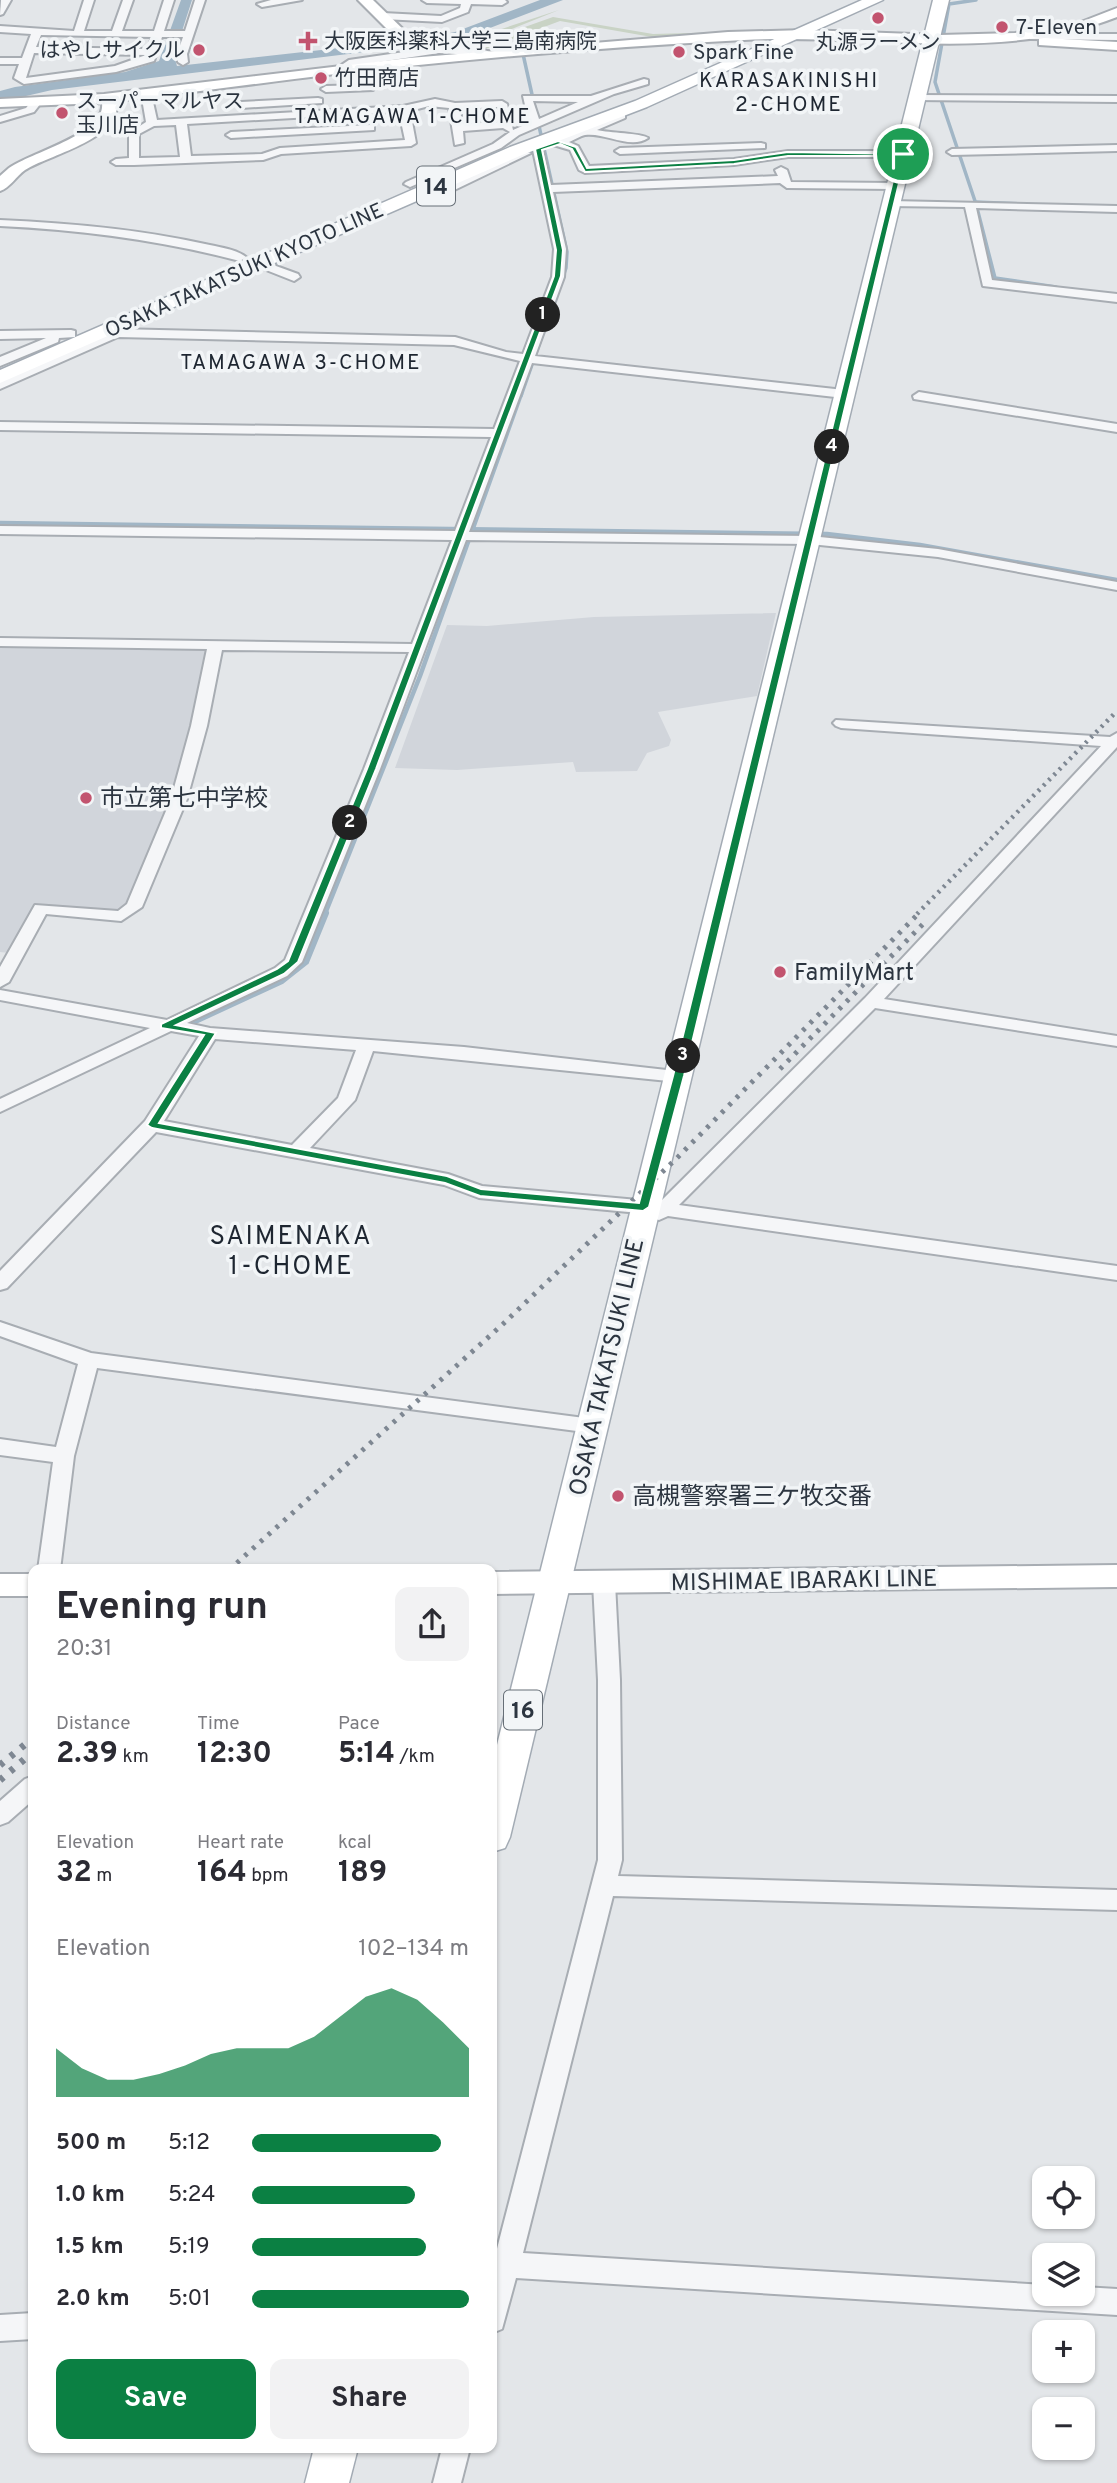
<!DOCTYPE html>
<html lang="en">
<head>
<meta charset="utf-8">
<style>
  body { margin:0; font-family:Overpass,"Noto Sans JP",sans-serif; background:#f2f2f3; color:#2b2b33; height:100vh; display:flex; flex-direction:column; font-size:26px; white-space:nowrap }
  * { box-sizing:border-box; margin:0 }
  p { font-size:23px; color:#7c7c81 }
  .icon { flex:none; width:38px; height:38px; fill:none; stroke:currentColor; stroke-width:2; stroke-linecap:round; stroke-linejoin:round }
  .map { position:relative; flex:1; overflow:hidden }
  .side { position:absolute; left:28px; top:1564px; width:469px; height:889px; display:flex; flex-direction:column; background:#fff; border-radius:14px; box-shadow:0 2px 5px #0004 }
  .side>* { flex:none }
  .tools { position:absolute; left:1032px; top:2166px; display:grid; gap:14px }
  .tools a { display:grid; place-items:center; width:63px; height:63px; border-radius:14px; background:#fff; box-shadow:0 2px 5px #0004; font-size:35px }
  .pin { position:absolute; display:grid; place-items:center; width:60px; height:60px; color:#fff; margin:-30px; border:4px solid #fff; border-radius:50%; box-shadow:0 2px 7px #0007 }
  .km { position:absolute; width:35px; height:35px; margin:-18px; border-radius:50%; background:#222; color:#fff; font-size:19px; line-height:35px; text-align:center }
  .round { display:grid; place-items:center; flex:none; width:74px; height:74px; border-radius:14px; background:#f2f2f3 }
  .headline { display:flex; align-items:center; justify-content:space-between; height:119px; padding:0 28px }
  h1 { font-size:38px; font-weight:700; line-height:52px }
  .metrics { display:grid; grid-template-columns:repeat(3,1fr); gap:10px; height:119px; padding:7px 28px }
  .metrics div { display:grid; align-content:center }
  .metrics b { font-size:30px; font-weight:700 }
  .metrics small { font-size:19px; font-weight:400 }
  .metrics p { font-size:19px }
  .chart { height:196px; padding:14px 28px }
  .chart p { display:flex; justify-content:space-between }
  .chart svg { width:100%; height:126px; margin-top:7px; fill:#0b8043; opacity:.7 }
  .cta { display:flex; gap:14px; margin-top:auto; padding:14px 28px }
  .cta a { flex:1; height:80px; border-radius:14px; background:#0b8043; color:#fff; font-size:28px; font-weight:700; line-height:80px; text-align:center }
  .cta a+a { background:#f2f2f3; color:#2b2b33 }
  ul { padding:0 28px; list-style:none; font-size:23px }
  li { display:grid; grid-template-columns:112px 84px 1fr; align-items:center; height:52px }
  li i { height:18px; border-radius:9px; background:#0b8043 }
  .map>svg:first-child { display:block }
</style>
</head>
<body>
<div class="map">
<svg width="1117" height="2483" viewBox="0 0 1117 2483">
  <rect width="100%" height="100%" fill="#e3e6e9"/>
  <g fill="#d1d5db">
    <path d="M776 613 757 696 658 712 671 740 669 746 647 753 637 771 576 772 573 762 457 770 395 768 447 625 487 626 594 617Z"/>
    <path d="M0 645 210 649 175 792 129 906 115 912 35 904 9 953 0 952Z"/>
  </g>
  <g fill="#c9d3c5">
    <path d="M559 10 487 39 450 46Z"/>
    <path d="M553 17 653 34 727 32 652 37 560 21 488 48 458 47 477 44Z"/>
  </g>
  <path fill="#a1b6c6" d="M181 0H192L174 56 177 66 420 39 455 32 540 0H563L477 33 438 43 52 90 0 102V91L15 87 125 72 159 61Z"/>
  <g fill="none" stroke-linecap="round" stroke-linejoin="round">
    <g stroke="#a1b6c6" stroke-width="3.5">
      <path d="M976 0 949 4 935 82 976 204 995 278 1056 287"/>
      <path d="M975 202 1025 204"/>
      <path d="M521 396 566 268 567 252 523 54"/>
    </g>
    <g stroke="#a1b6c6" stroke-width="4.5">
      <path d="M0 523 827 534 920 545 1117 580"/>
      <path d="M325 914 420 676 521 394"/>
    </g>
    <path stroke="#a1b6c6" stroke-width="6" d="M191 1023 282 981 306 962 326 913"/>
    <defs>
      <g id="street">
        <path d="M1 0H11L3 14 0 15Z"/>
        <path d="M84 0H94L84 31H112L123 0H133L122 31H154L164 0H174L164 31H185L195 0H205L187 54 188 62 183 65 178 62 177 54 183 37H162L154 61 116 72 24 84 14 78 19 64H0V58H22L31 34 0 32V26L74 31ZM41 35 152 37 148 49 36 47ZM34 53 146 55 115 66 26 78Z"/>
        <path d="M271 0H302L262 7 257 4Z"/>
        <path d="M422 0H505L507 2 502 5 471 4 468 12 442 22 383 19 378 16 383 13 441 16 460 8 461 4 427 3Z"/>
        <path d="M1034 34H1117V40L1030 39 1029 37Z"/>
        <path d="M439 47H474L494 53 489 56 439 53 352 66 342 71 337 68 349 60Z"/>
        <path d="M382 62 391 64 373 90 326 92 321 89 326 86 366 85Z"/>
        <path d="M644 79 648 80V84L614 94 519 135 501 148 410 187 404 184 406 182 493 144 510 132 503 128 463 131 464 143 455 145 449 108 429 106 410 111 416 143 411 146 281 154 263 160 134 165H116L111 162 116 159 129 158V133L146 122 141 93 146 90 151 93 157 120 403 106 435 99 455 103 502 101 507 104 513 130 529 123 523 96H591ZM533 101 578 102 539 119ZM498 107 501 122 462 124 460 109ZM399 112 405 140 280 148 262 154 191 156 187 124ZM176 125 180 157 139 158V134L154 126Z"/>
        <path d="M917 95 1117 96V102L913 100 912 98Z"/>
        <path d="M318 98 322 99V103L241 108 236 105 241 102Z"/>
        <path d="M32 101 41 103 34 112 0 122V116L26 108Z"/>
        <path d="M621 113 625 114V118L597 130C609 133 641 133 648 138 630 150 605 132 585 135 580 136 574 140 569 142L578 146 589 166 734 159 788 151H903L908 154 903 157H788L734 165 585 173 579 170 570 150 550 144Z"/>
        <path d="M370 125 374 126V130L231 138 226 135 231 132Z"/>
        <path d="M761 143 765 144V148L620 154 615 151 620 148Z"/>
        <path d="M1117 145V151L952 155 947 152 952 149Z"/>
        <path d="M538 147 543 150 551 185 778 176 775 170 781 167 787 170 791 182 895 183 901 186 895 189 787 188 780 183 553 192 566 249 564 277 535 356 844 390 850 394 844 398 532 363 469 532 810 536 938 549 1117 582V590L938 557 810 544 466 540 380 769 302 962 287 976 187 1023 210 1028 464 1047 684 1072 687 1076 684 1080 678 1082 373 1051 355 1100 310 1148 448 1174 482 1186 660 1202 865 998 1101 746 841 728 836 726 833 723 836 720 1110 737 1117 733V747L884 999 1117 1036V1046L875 1008 679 1205 1117 1266V1280L668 1216 659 1220 652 1218 650 1214 479 1198 444 1185 156 1132 7 1288 0 1290V1271L145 1121 199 1036 171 1031 0 1112V1099L150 1028 0 1000V990L167 1020 275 968 285 960 364 769 409 652 222 650 207 726 187 799 142 907 121 921 46 914 9 982 0 987V967L35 905 118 911 127 904 171 799 191 726 207 649 0 646V638L412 644 452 540 0 534V526L455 531 491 437 0 430V422L494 429 520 361 454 345 118 337 0 389V380L116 329 455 337 506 352 523 354 552 277 554 249 533 150ZM215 1039 356 1050 338 1098 292 1145 164 1121Z"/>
        <path d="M522 151 531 153 444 195H436L429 191 435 188 440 189Z"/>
        <path d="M891 201 1117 206V212L976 208 992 280 1117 294V302L983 286 965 207 887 206V202Z"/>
        <path d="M0 220C69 223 137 229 205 244 218 247 236 249 246 257L240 261C160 240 82 230 0 226Z"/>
        <path d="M265 262 298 274 300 277 294 281 261 268V264Z"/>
        <path d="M71 330 75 331V337L59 338 58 342 0 366V357L46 338 0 339V331Z"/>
        <path d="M919 392 1117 424V432L914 399 913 396Z"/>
        <path d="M0 1322 91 1353 592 1419 599 1421 602 1426 599 1431 592 1433 97 1368 74 1456 60 1570H38L53 1462 0 1455V1439L56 1447 78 1364 0 1336Z"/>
        <path d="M604 1575 612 1577 615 1583 620 1680 622 1860 618 1876 1117 1890V1910L613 1896 523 2253 1045 2285V2294H1083V2287L1117 2289V2315L516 2278 502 2329 492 2333V2268L598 1860V1680L593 1583 596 1577Z"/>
        <path d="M33 1776V1800L8 1822 0 1825V1801L25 1779Z"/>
        <path d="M33 2313V2339L0 2341V2315Z"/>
        <path d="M442 2448H470L461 2483H433Z"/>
      </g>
      <g id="secondary">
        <path d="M358 0H373L408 34V40H398Z"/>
        <path d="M1117 8V17C999 64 868 33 744 40 605 47 466 59 327 75 257 83 187 94 117 101 121 140 50 154 25 170 16 176 10 188 0 191V176L9 168C31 152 106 134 102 103L0 107V99L104 94 409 58 728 32 806 30 940 35 1015 33 1081 22Z"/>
        <path d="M1044 38 1117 42V50L1039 45V39Z"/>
        <path d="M1117 1565V1587L492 1594V1572Z"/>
        <rect x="0" y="1574" width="33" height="22"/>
      </g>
      <g id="primary">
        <path d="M862 0H883L647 107 522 155 0 383V370L510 147 635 101Z"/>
        <path d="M933 0H949L510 1837 505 1848 492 1852V1765Z"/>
        <path d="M314 2448H358L349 2483H305Z"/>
      </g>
    </defs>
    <use href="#street" stroke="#a8adb3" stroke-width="4"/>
    <use href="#secondary" stroke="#a8adb3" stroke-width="4"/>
    <use href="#primary" stroke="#a3abb4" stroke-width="3"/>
    <use href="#street" fill="#f5f6f8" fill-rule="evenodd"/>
    <use href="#secondary" fill="#fff" fill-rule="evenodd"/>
    <use href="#primary" fill="#fff" fill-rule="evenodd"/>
    <path stroke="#7e8792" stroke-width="4.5" stroke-dasharray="2.5 5" stroke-linecap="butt" d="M917 914 1117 711"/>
    <g stroke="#7e8792" stroke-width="5" stroke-dasharray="3.5 7" stroke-linecap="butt">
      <path d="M780 1069 925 922"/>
      <path d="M229 1570 503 1324 678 1157 919 913"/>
    </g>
    <g stroke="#7e8792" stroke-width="7" stroke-dasharray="4.5 9" stroke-linecap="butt">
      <path d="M0 1765 33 1738"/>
      <path d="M0 1780 33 1752"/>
    </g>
  </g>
  <path fill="#0b8043" stroke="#fff" stroke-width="2" fill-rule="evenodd" d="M558 141 576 147 587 168 734 160 788 152 906 154 684 1076 649 1207 643 1211 480 1196 445 1183 152 1128 147 1125 204 1035 161 1028V1024L277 969 288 961 367 769 554 276 556 250 535 149ZM560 144 572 149 585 172 734 164 788 156H899L673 1076 639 1203 481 1189 447 1176 159 1123 216 1033 176 1025 284 974 298 962 376 769 561 276 563 250 542 150Z"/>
  <g fill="#c2546f" stroke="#f2f5f7" stroke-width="2.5">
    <circle cx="878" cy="18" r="7"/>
    <circle cx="1002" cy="27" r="7"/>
    <path d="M304.5 30.5h7v7h7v7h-7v7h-7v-7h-7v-7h7z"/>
    <circle cx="199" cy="50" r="7"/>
    <circle cx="679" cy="52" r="7"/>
    <circle cx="321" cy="78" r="7"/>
    <circle cx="62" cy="113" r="7"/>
    <circle cx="86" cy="798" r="7"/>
    <circle cx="780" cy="972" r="7"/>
    <circle cx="618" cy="1496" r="7"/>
  </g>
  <g text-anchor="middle" stroke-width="7" stroke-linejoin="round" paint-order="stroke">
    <g font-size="21" fill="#2c3540" stroke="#f2f5f7" text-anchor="start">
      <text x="1016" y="34">7-Eleven</text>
      <text x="324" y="48">大阪医科薬科大学三島南病院</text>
      <text x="878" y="49" text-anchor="middle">丸源ラーメン</text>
      <text x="185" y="57" text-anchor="end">はやしサイクル</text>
      <text x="693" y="59">Spark Fine</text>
      <text x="335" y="85">竹田商店</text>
      <text x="76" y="108">スーパーマルヤス<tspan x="76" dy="24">玉川店</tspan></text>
    </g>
    <g font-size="21" letter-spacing="2" fill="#1e2631" stroke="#f2f5f7">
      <text x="789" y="87">KARASAKINISHI<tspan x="789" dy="24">2-CHOME</tspan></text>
      <text x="413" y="123">TAMAGAWA 1-CHOME</text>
      <text x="301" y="369">TAMAGAWA 3-CHOME</text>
    </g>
    <g font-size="21" fill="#2c3540" stroke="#f2f5f7">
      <text transform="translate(244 270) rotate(-24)" y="7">OSAKA TAKATSUKI KYOTO LINE</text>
    </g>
    <g fill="#f2f5f7" stroke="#676f77" stroke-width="2">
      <rect x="417" y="166.5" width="38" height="39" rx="5"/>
      <rect x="504" y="1690.5" width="38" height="39" rx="5"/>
    </g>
    <g font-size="23" font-weight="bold" fill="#2c3540">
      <text x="436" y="194">14</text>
      <text x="523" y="1718">16</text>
    </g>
    <g font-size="24" fill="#2c3540" stroke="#f2f5f7" text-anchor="start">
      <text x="100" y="806">市立第七中学校</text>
      <text x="794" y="980">FamilyMart</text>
      <text x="632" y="1504">高槻警察署三ケ牧交番</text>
    </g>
    <g font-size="24" fill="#2c3540" stroke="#f2f5f7">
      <text transform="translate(606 1367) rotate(-77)" y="8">OSAKA TAKATSUKI LINE</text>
      <text transform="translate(804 1580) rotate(-1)" y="8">MISHIMAE IBARAKI LINE</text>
    </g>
    <g font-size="26" letter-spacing="2" fill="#1e2631" stroke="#f2f5f7">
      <text x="291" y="1244">SAIMENAKA<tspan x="291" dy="30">1-CHOME</tspan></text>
    </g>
  </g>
</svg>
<div class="tools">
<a><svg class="icon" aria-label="locate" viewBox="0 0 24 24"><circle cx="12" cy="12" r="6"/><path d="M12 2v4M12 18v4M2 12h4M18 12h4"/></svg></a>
<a><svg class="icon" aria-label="layers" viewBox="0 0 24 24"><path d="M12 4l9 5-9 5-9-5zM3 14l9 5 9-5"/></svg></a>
<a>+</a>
<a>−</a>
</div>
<div class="pin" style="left:903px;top:154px;background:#1e9e55"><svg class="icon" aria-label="arrive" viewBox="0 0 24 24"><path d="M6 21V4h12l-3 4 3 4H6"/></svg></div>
<b class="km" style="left:543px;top:315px">1</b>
<b class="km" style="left:350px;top:823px">2</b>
<b class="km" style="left:683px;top:1056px">3</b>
<b class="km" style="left:832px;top:447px">4</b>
<section class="side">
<div class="headline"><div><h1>Evening run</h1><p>20:31</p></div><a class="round"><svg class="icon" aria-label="share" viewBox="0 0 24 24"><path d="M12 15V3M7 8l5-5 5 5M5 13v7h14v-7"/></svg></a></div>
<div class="metrics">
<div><p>Distance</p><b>2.39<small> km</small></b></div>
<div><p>Time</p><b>12:30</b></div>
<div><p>Pace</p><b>5:14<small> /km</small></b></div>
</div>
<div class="metrics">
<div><p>Elevation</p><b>32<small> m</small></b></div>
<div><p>Heart rate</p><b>164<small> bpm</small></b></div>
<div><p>kcal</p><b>189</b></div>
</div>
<div class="chart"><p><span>Elevation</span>102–134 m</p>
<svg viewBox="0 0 160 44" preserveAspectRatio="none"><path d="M0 44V27L10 34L20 38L30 38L40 36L50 33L60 29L70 27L80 27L90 27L100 23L110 16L120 9L130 6L140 10L150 18L160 27V44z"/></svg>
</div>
<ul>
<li><b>500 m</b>5:12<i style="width:87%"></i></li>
<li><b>1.0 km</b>5:24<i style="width:75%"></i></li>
<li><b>1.5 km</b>5:19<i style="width:80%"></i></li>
<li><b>2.0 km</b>5:01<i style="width:100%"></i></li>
</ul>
<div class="cta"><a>Save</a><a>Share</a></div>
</section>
</div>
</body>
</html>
